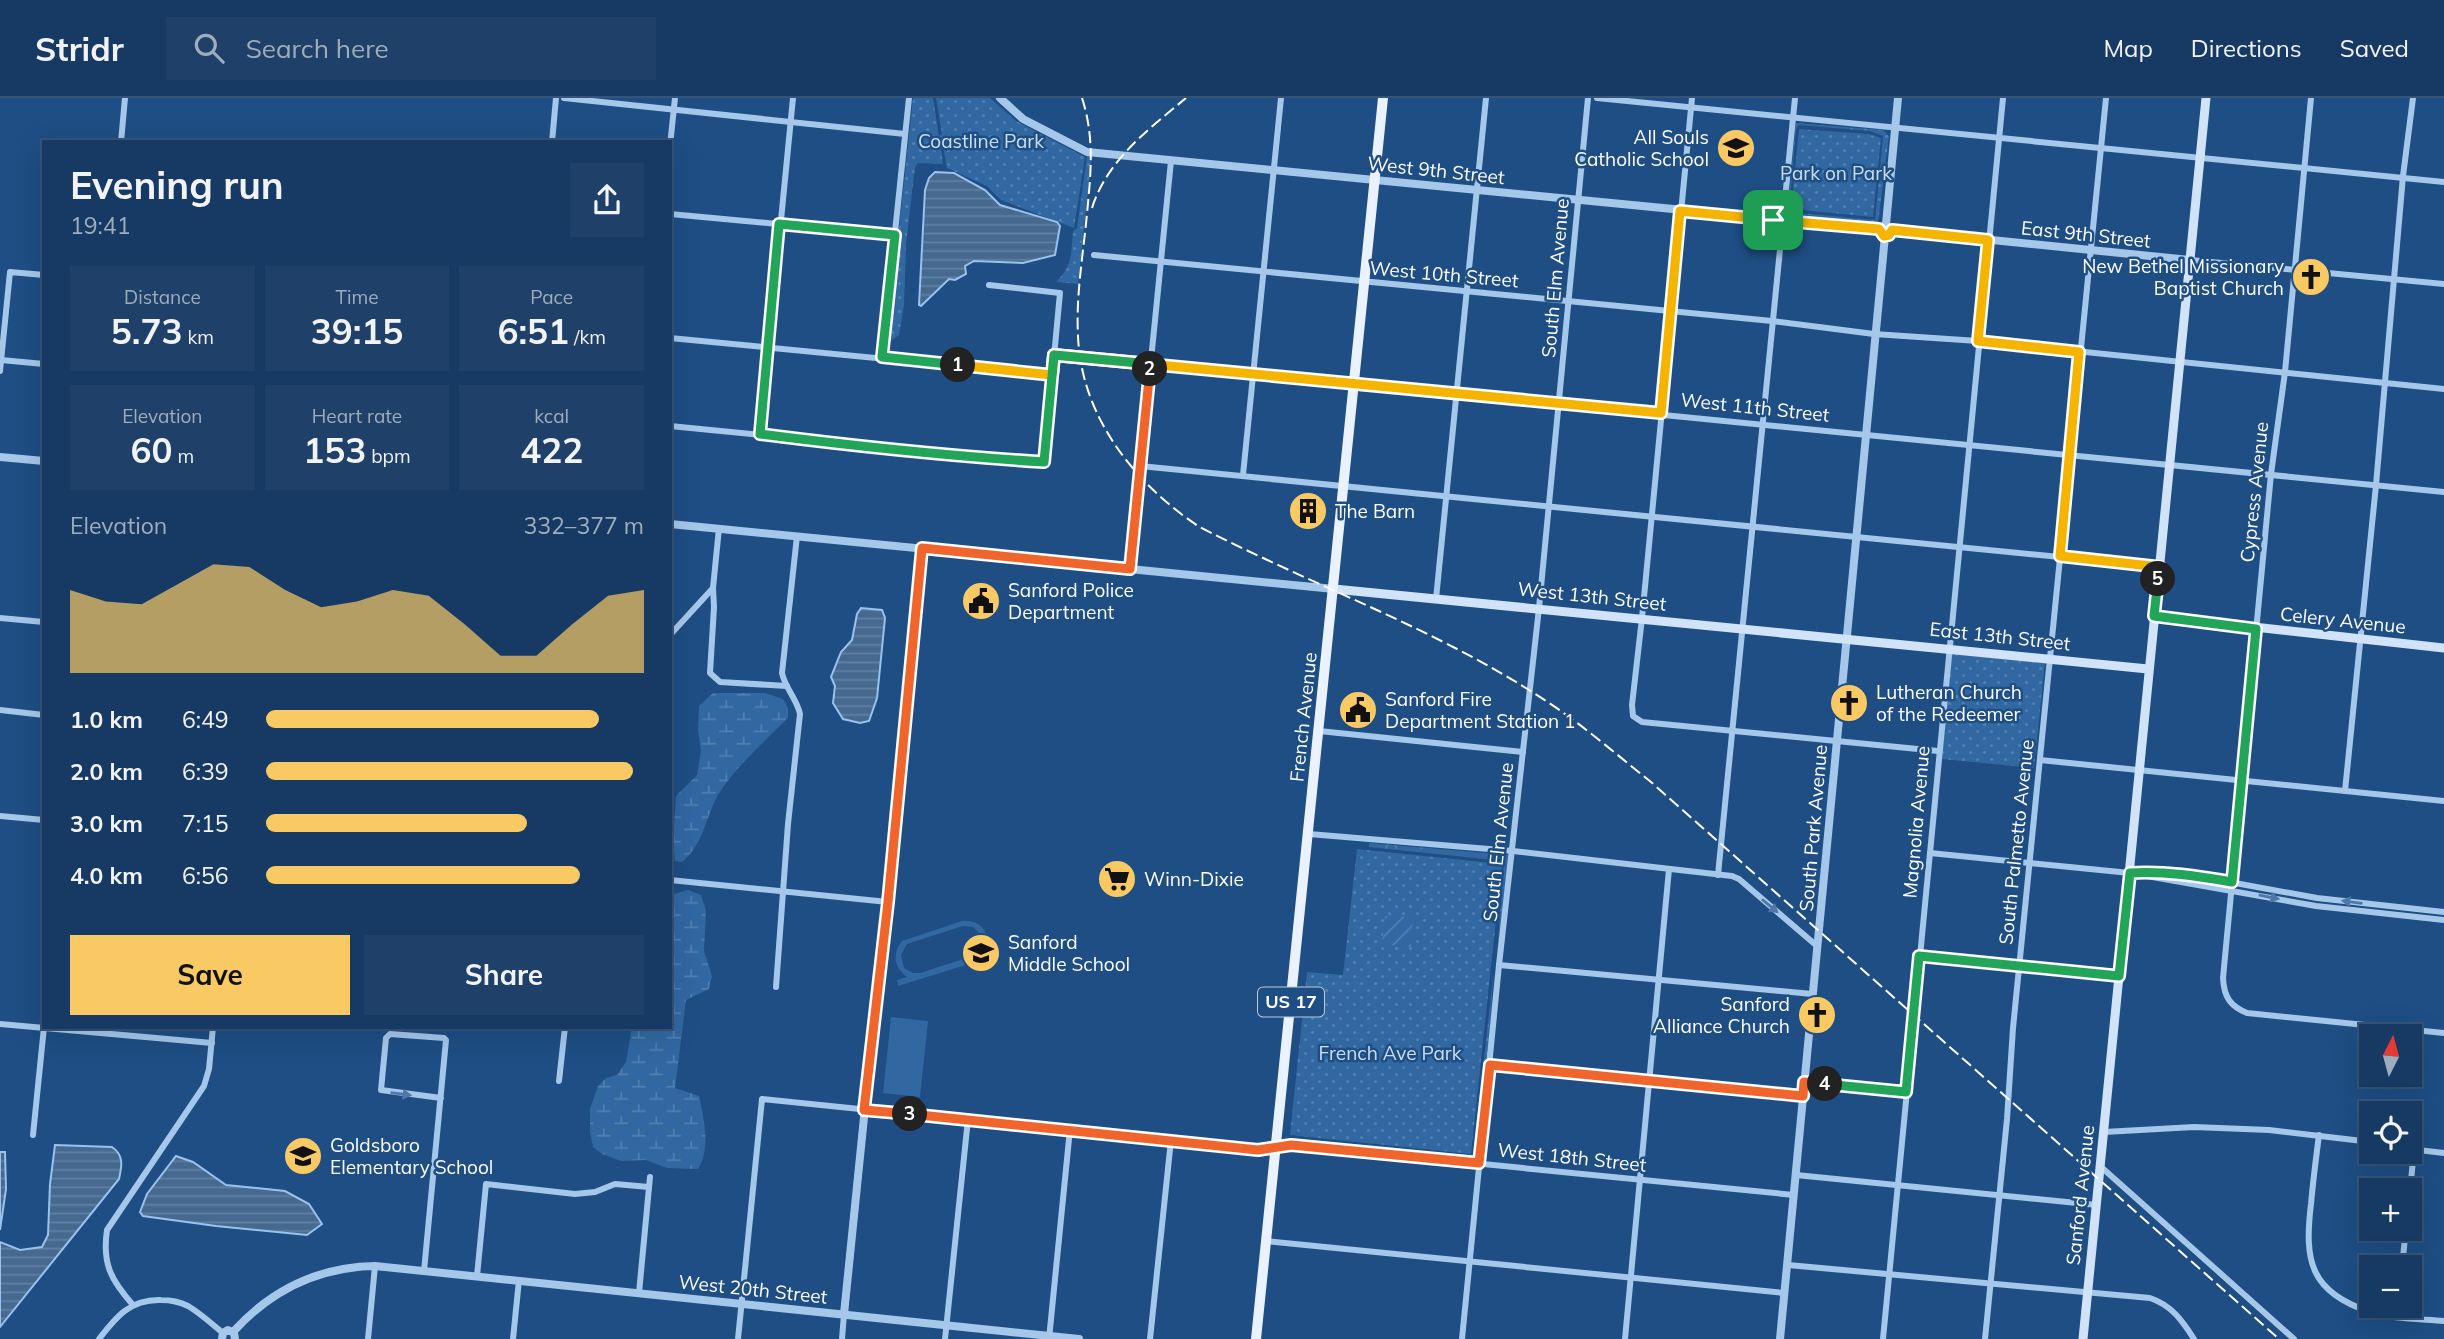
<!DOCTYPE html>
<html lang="en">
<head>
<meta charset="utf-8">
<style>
  body { margin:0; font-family:Mulish,sans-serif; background:#1f4169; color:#f1f3f6; height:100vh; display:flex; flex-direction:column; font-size:26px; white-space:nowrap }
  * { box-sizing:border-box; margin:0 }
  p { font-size:23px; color:#9eadbe }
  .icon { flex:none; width:38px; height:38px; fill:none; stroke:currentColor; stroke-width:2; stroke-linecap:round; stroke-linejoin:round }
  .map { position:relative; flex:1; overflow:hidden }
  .drawer { position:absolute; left:42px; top:42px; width:630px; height:889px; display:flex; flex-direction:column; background:#163a63; border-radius:0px; box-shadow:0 7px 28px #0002,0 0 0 2px #355478 }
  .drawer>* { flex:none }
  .needle { width:46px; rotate:6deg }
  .controls { position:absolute; left:2359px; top:926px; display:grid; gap:14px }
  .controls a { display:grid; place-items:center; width:63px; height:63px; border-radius:0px; background:#163a63; box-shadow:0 7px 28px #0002,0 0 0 2px #355478; font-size:35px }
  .pin { position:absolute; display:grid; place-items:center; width:60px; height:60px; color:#fff; margin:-30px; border-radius:14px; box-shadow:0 4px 10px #0006 }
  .km { position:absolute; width:35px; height:35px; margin:-18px; border-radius:50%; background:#222; color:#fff; font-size:19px; line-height:35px; text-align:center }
  .round { display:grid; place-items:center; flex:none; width:74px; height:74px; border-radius:0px; background:#1f4169 }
  .headline { display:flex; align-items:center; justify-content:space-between; height:119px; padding:0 28px }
  h1 { font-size:38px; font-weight:700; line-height:52px }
  .metrics { display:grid; grid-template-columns:repeat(3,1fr); gap:10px; height:119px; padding:7px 28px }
  .metrics div { display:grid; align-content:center; border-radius:0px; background:#1f4169; text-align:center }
  .metrics b { font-size:35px; font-weight:700 }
  .metrics small { font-size:19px; font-weight:400 }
  .metrics p { font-size:19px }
  .chart { height:196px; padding:14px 28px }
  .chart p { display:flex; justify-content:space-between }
  .chart svg { width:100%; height:126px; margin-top:7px; fill:#f9c964; opacity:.7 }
  .primary-button { display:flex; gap:14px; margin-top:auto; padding:14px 28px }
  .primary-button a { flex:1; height:80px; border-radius:0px; background:#f9c964; color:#111; font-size:28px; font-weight:700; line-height:80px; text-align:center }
  .primary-button a+a { background:#1f4169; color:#f1f3f6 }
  ul { padding:0 28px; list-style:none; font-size:23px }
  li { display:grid; grid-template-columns:112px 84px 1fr; align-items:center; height:52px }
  li i { height:18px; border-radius:9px; background:#f9c964 }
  header { display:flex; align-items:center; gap:42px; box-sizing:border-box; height:98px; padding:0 35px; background:#163a63; border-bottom:2px solid #355478 }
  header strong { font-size:33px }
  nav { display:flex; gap:38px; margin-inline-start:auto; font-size:24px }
  .search { width:490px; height:63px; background:#1f4169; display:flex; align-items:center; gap:18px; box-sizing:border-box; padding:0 24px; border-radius:0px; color:#9eadbe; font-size:26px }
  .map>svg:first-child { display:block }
</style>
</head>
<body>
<header>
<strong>Stridr</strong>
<div class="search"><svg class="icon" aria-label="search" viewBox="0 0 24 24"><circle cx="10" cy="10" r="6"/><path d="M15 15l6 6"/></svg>Search here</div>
<nav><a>Map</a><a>Directions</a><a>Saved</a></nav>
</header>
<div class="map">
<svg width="2444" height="1241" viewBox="0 0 2444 1241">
  <defs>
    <pattern id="forest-crowns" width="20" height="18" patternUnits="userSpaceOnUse" patternTransform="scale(1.75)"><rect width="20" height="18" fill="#3168a2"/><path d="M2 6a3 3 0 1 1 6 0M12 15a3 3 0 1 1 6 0" fill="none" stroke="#507fb0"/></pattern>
    <pattern id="wetland-marsh" width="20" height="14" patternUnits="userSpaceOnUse" patternTransform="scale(1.75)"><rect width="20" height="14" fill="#3168a2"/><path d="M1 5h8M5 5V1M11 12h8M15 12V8" fill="none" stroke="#507fb0"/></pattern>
    <pattern id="park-dots" width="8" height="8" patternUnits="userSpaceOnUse" patternTransform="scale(1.75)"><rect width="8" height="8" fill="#3168a2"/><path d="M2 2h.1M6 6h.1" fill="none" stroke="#507fb0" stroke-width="1.8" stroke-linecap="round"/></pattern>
    <pattern id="garden-furrows" width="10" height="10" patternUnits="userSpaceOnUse" patternTransform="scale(1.75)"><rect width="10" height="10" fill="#3168a2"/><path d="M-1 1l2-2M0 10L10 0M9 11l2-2" fill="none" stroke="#507fb0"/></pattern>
    <pattern id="water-rules" width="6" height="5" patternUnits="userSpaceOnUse" patternTransform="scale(1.75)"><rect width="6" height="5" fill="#466990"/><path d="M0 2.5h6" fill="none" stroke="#6280a1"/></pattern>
  </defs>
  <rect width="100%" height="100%" fill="#1e4e84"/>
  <g fill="#3168a2" fill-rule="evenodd">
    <path d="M962 823C981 821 992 836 986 854L997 852 998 857 898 888 897 882 907 879C894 869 892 856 902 843ZM963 828 973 829 982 838V849L976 857 920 875H913L904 870 901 857 907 846Z"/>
    <path d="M891 919 928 923 920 999 883 995Z"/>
  </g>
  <path fill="url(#forest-crowns)" d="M1369 745 1509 757 1496 871 1504 763 1369 749Z"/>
  <g fill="url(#wetland-marsh)">
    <path d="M713 595H765L783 601 788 610V620C764 644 736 668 718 697 705 720 704 746 682 764L675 763 673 743 676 698 697 677 701 653 698 632 699 608Z"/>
    <path d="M688 792 701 797 706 813 704 853 712 878 709 891 686 902 675 990 699 998C704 1021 711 1050 698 1071L667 1070 646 1062 621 1063 602 1056 593 1049 590 1034V1011L598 988 606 980 617 977 626 964 632 929H670V797Z"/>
  </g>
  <g fill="url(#park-dots)" fill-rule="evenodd">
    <path d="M913 0H933L939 38 942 36 936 0H990L1016 23 1085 59 1074 130 1001 102 987 88 947 70 943 48 941 50 943 66 918 65 915 69 906 146 904 207 899 237 887 245Z"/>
    <path d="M1796 25 1883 32 1889 38 1878 125 1787 118ZM1799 27 1870 33 1883 38 1875 122 1789 114 1796 31Z"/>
    <path d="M1799 31 1869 36 1881 40 1873 119 1791 111Z"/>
    <path d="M1087 58H1091V64L1078 186 1056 184C1073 168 1071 154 1073 133L1077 130Z"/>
    <path d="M1952 556 2045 565 2034 670 1942 661Z"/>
    <path d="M1357 751 1502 766 1471 1056 1290 1037 1307 874 1343 877Z"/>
    <path d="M1494 871 1487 966 1476 1061 1292 1043V1040L1473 1059Z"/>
  </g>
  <path fill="url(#garden-furrows)" d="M1385 818 1413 819 1411 849 1382 846Z"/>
  <g fill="url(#water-rules)" stroke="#99c2ec" stroke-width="2">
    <path d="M935 74 954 75 985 92 1000 107 1057 124 1060 128 1055 157 1023 165 974 163 965 168 966 176 955 182 949 181 921 208 919 207 925 92 929 80Z"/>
    <path d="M861 510 882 512 885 520 877 600 869 623 860 625 843 621 833 605 835 588 831 579 841 554 852 542 857 516Z"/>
    <path d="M55 1047 112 1049C124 1057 122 1068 119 1081L0 1229V1144L20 1152 42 1149 48 1137 50 1086Z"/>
    <path d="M0 1054H5L6 1091 0 1132Z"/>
    <path d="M176 1058 193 1064 226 1087 285 1093 309 1106 322 1126 307 1137 216 1128 143 1118 140 1114 147 1096Z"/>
  </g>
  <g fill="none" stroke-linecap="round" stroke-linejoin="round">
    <g stroke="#a5c7ea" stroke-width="6">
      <path d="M564 0 905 36"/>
      <path d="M1597 0 2444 84"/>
      <path d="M1692 0 1642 520 1632 607 1633 618 1642 624 1938 653"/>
      <path d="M2311 0 2285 274 2271 376 2223 880C2224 899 2230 908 2247 915L2444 935"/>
      <path d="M121 44 125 0"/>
      <path d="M552 44 556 0"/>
      <path d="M670 48 675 0"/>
      <path d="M670 116 895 137"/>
      <path d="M1094 157 1772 223 1874 236 1978 243 2444 291"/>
      <path d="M2190 162 2444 186"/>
      <path d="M670 240 1052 277"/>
      <path d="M1054 257 2444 394"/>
      <path d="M882 259 909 0"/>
      <path d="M1 262 44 266"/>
      <path d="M0 273 10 174 44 177"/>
      <path d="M670 328 872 348 943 358 1044 364 1060 195 989 187"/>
      <path d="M760 336 793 0"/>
      <path d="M1140 368 2160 469"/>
      <path d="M1243 377 1281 0"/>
      <path d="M719 430 713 490 714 509 710 575 720 584 787 588"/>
      <path d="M1130 471 1171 63"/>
      <path d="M1436 501 1486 0"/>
      <path d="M0 520 44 524"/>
      <path d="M670 537 713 490"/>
      <path d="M0 612 44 617"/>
      <path d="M1319 633 1523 654"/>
      <path d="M2040 662 2444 703"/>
      <path d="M2345 693 2376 387 2403 78 2413 0"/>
      <path d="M0 718 44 722"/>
      <path d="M1309 736 1513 753 1732 778 1739 781 1817 848"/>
      <path d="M1930 755 2130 775 2316 808 2444 822"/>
      <path d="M2139 774 2186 776 2317 800 2444 814"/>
      <path d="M1718 777 1795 0"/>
      <path d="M670 782 888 804"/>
      <path d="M1919 858 2119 878"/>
      <path d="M1499 867 1812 896"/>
      <path d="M776 889 788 726 800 616C797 601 785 590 782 575L797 438"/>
      <path d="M0 926 212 945"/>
      <path d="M1491 967 1803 998"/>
      <path d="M559 983 565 929"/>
      <path d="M1804 984 1906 994"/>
      <path d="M2104 1034 2194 1029 2269 1032 2371 1044"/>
      <path d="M33 1037 44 929"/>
      <path d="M2319 1037C2316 1060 2313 1083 2311 1106 2304 1163 2310 1194 2370 1214 2390 1221 2422 1221 2444 1223"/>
      <path d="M2410 1051 2444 1055"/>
      <path d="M2100 1068 2294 1241"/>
      <path d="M1796 1077 2097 1107"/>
      <path d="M2410 1093 2414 1052"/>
      <path d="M1266 1143 1784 1195"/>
      <path d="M1788 1167 2150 1200C2171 1207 2182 1222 2194 1241"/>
      <path d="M2402 1169 2406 1130"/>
      <path d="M424 1173 446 942 444 940 390 936 386 940 381 992 441 1000"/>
      <path d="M477 1178 486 1086 575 1096 595 1094 615 1086 649 1089"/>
      <path d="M639 1195 650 1079"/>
      <path d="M133 1207C111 1182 102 1166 107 1132L204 988 209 971 213 929"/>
      <path d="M99 1241C116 1219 130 1201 161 1202 169 1202 180 1204 188 1208 200 1215 212 1226 223 1235"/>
      <path d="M368 1241 375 1168"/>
      <path d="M513 1241 519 1182"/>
      <path d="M738 1241 762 1001 1258 1052 1291 1047 1794 1097"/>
      <path d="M842 1241 844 1216"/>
      <path d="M945 1241 968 1021"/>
      <path d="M1049 1241 1070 1031"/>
      <path d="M1150 1241 1171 1042"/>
      <path d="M1462 1241 1499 867 1539 510 1588 0"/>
      <path d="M1625 1241 1669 771"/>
      <path d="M1883 1241 2003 0"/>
      <path d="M1985 1241 2007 1021 2013 930 2106 0"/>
    </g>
    <g stroke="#a5c7ea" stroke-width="8">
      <path d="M1000 0 1023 21 1087 54 1879 131"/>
      <path d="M1886 126 1898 0"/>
      <path d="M1892 132 2190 162"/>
      <path d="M0 359 44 363"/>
      <path d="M670 426 1334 491"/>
      <path d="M844 1216C871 961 898 706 922 450"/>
      <path d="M233 1234C271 1192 318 1169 375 1168L1079 1241"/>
      <path d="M222 1241 223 1235 228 1232 234 1235 235 1241"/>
      <path d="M1780 1241 1885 138"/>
    </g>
    <g stroke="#d1e3f8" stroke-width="9">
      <path d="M1334 491 2148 571"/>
      <path d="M2154 518 2444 550"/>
      <path d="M2083 1241 2206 0"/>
    </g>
    <path stroke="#e9f2fe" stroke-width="10" d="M1256 1241 1383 0"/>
    <g stroke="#fff" stroke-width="2" stroke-dasharray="12 5" stroke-linecap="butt">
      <path d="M1082 0C1096 43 1090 82 1086 126 1082 163 1076 200 1078 238 1081 318 1134 385 1198 428 1313 488 1438 531 1546 603 1583 627 1617 657 1651 684L2279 1241"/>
      <path d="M1092 110C1107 62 1149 31 1186 0"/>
    </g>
  </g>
  <defs><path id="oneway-solid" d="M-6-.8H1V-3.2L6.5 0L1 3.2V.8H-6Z" transform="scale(1.75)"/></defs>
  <g fill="#4d78a8">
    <use href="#oneway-solid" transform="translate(2269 799) rotate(11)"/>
    <use href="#oneway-solid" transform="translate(2352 804) rotate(-173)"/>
    <use href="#oneway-solid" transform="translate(1770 808) rotate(40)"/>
    <use href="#oneway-solid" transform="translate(401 996) rotate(7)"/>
  </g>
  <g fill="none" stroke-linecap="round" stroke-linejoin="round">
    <defs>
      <path id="split-1" d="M958 267 1052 277 1054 257 1661 315 1680 113 1773 122"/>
      <path id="split-2" d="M958 267 882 259 895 137 779 126 760 336C854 348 949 358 1044 364L1054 257 1150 266V271"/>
      <path id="split-3" d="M910 1016 864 1012 888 804 922 450 1130 471 1150 271"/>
      <path id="split-4" d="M910 1016 1258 1052 1291 1047 1479 1065 1490 967 1803 998 1804 984 1825 986"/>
      <path id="split-5" d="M1825 986 1906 994 1919 858 2119 878 2130 775C2165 773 2198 778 2232 784L2256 531 2154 518 2158 481"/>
      <path id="split-6" d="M1773 122 1879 131 1884 138 1889 137 1892 132 1988 142 1978 243 2079 254 2060 458 2160 469 2158 481"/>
    </defs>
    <use href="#split-1" stroke="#fff" stroke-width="14"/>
    <use href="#split-2" stroke="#fff" stroke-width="14"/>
    <use href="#split-3" stroke="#fff" stroke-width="14"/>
    <use href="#split-4" stroke="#fff" stroke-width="14"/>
    <use href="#split-5" stroke="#fff" stroke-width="14"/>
    <use href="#split-6" stroke="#fff" stroke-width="14"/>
    <use href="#split-1" stroke="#f5b400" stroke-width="9"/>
    <use href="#split-2" stroke="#22a559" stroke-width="9"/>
    <use href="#split-3" stroke="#f0652b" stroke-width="9"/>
    <use href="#split-4" stroke="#f0652b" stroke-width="9"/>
    <use href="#split-5" stroke="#22a559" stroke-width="9"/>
    <use href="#split-6" stroke="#f5b400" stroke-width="9"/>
  </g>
  <defs>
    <symbol id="school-disc" viewBox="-11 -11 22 22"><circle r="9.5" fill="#f9c964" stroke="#1e4e84"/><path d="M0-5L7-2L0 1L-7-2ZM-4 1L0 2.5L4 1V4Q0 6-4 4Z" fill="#111"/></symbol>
    <symbol id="church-disc" viewBox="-11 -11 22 22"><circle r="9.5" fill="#f9c964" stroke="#1e4e84"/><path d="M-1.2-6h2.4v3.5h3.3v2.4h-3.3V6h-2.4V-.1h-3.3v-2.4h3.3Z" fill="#111"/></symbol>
    <symbol id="building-disc" viewBox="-11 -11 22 22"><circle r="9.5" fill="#f9c964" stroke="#1e4e84"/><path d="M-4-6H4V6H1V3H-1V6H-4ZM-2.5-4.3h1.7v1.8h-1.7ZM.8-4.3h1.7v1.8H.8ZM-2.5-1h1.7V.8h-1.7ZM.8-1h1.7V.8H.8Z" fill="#111"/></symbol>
    <symbol id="civic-disc" viewBox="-11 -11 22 22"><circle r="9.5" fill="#f9c964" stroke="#1e4e84"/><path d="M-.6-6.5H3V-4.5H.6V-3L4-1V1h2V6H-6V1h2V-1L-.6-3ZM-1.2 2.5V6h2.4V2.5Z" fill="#111"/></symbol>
    <symbol id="supermarket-disc" viewBox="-11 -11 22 22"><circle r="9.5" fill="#f9c964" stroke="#1e4e84"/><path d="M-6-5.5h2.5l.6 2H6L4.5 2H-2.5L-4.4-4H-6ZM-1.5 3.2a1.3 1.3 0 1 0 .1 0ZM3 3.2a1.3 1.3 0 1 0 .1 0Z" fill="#111"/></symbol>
  </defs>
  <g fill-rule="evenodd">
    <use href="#school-disc" x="1714" y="28" width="44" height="44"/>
    <use href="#church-disc" x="2289" y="157" width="44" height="44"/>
    <use href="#building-disc" x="1286" y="391" width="44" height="44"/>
    <use href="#civic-disc" x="959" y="481" width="44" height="44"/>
    <use href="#church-disc" x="1827" y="583" width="44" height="44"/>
    <use href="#civic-disc" x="1336" y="590" width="44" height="44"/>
    <use href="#supermarket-disc" x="1095" y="759" width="44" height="44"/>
    <use href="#school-disc" x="959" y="833" width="44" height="44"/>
    <use href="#church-disc" x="1795" y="895" width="44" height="44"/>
    <use href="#school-disc" x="281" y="1036" width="44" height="44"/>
  </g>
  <g text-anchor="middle" stroke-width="5" stroke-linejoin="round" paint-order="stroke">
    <rect fill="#1e4e84" stroke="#bccada" stroke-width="2" x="1258" y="889.5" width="66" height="29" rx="5"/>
    <g font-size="18" font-weight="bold" fill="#fff">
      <text x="1291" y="910">US 17</text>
    </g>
    <g font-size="19" fill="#fff" stroke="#1e4e84" text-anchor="start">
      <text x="1709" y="46" text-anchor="end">All Souls<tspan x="1709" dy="22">Catholic School</tspan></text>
      <text x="2284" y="175" text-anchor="end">New Bethel Missionary<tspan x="2284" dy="22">Baptist Church</tspan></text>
      <text x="1335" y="420">The Barn</text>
      <text x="1008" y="499">Sanford Police<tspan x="1008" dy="22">Department</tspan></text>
      <text x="1876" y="601">Lutheran Church<tspan x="1876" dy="22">of the Redeemer</tspan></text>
      <text x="1385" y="608">Sanford Fire<tspan x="1385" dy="22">Department Station 1</tspan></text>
      <text x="1144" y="788">Winn-Dixie</text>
      <text x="1008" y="851">Sanford<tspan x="1008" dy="22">Middle School</tspan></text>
      <text x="1790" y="913" text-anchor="end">Sanford<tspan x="1790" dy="22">Alliance Church</tspan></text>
      <text x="330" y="1054">Goldsboro<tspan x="330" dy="22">Elementary School</tspan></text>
    </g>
    <g font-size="19" fill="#cae0f7" stroke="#1e4e84">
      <text x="981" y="50">Coastline Park</text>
      <text x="1836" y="82">Park on Park</text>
      <text x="1390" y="962">French Ave Park</text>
    </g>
    <g font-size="19" fill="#fff" stroke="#1e4e84">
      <text transform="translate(1436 72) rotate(6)" y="7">West 9th Street</text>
      <text transform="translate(2086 136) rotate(6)" y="7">East 9th Street</text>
      <text transform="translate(1444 176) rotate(5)" y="7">West 10th Street</text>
      <text transform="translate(1555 180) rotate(-85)" y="7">South Elm Avenue</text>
      <text transform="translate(1755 309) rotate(6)" y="7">West 11th Street</text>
      <text transform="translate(2254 394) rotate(-84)" y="7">Cypress Avenue</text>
      <text transform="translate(1592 498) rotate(6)" y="7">West 13th Street</text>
      <text transform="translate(2343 522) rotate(6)" y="7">Celery Avenue</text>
      <text transform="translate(2000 538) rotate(6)" y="7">East 13th Street</text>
      <text transform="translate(1303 619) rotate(-84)" y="7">French Avenue</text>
      <text transform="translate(1916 724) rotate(-85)" y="7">Magnolia Avenue</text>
      <text transform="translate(1813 730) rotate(-85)" y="7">South Park Avenue</text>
      <text transform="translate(1498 744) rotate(-84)" y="7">South Elm Avenue</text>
      <text transform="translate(2016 744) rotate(-84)" y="7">South Palmetto Avenue</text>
      <text transform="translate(1572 1059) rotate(6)" y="7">West 18th Street</text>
      <text transform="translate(2080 1097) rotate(-84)" y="7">Sanford Avenue</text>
      <text transform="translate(753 1191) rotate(6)" y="7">West 20th Street</text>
    </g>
  </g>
</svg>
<div class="controls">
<a><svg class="needle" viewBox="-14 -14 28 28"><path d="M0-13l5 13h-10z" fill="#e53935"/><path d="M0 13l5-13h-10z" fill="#9eadbe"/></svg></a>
<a><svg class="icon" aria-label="locate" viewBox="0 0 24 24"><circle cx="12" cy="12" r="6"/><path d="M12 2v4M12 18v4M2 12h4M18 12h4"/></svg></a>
<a>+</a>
<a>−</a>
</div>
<div class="pin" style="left:1773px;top:122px;background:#1e9e55"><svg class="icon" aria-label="arrive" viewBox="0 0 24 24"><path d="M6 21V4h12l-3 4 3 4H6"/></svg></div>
<b class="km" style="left:958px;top:267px">1</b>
<b class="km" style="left:1150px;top:271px">2</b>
<b class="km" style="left:910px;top:1016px">3</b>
<b class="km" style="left:1825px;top:986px">4</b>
<b class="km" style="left:2158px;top:481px">5</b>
<section class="drawer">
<div class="headline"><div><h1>Evening run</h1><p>19:41</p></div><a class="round"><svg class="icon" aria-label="share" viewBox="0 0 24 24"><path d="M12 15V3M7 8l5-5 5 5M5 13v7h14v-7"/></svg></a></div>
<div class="metrics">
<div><p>Distance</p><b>5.73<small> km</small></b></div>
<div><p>Time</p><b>39:15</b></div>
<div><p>Pace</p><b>6:51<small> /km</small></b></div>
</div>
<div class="metrics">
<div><p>Elevation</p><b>60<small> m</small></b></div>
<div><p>Heart rate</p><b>153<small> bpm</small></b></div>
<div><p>kcal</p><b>422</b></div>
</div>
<div class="chart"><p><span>Elevation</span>332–377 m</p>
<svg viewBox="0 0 160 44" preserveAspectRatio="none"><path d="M0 44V15L10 19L20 20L30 13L40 6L50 7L60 15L70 21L80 19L90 15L100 17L110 27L120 38L130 38L140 27L150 17L160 15V44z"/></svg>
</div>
<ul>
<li><b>1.0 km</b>6:49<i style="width:88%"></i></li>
<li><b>2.0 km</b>6:39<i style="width:97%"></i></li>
<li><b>3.0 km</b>7:15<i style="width:69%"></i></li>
<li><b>4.0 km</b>6:56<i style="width:83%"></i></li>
</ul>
<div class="primary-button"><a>Save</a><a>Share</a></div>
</section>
</div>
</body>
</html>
